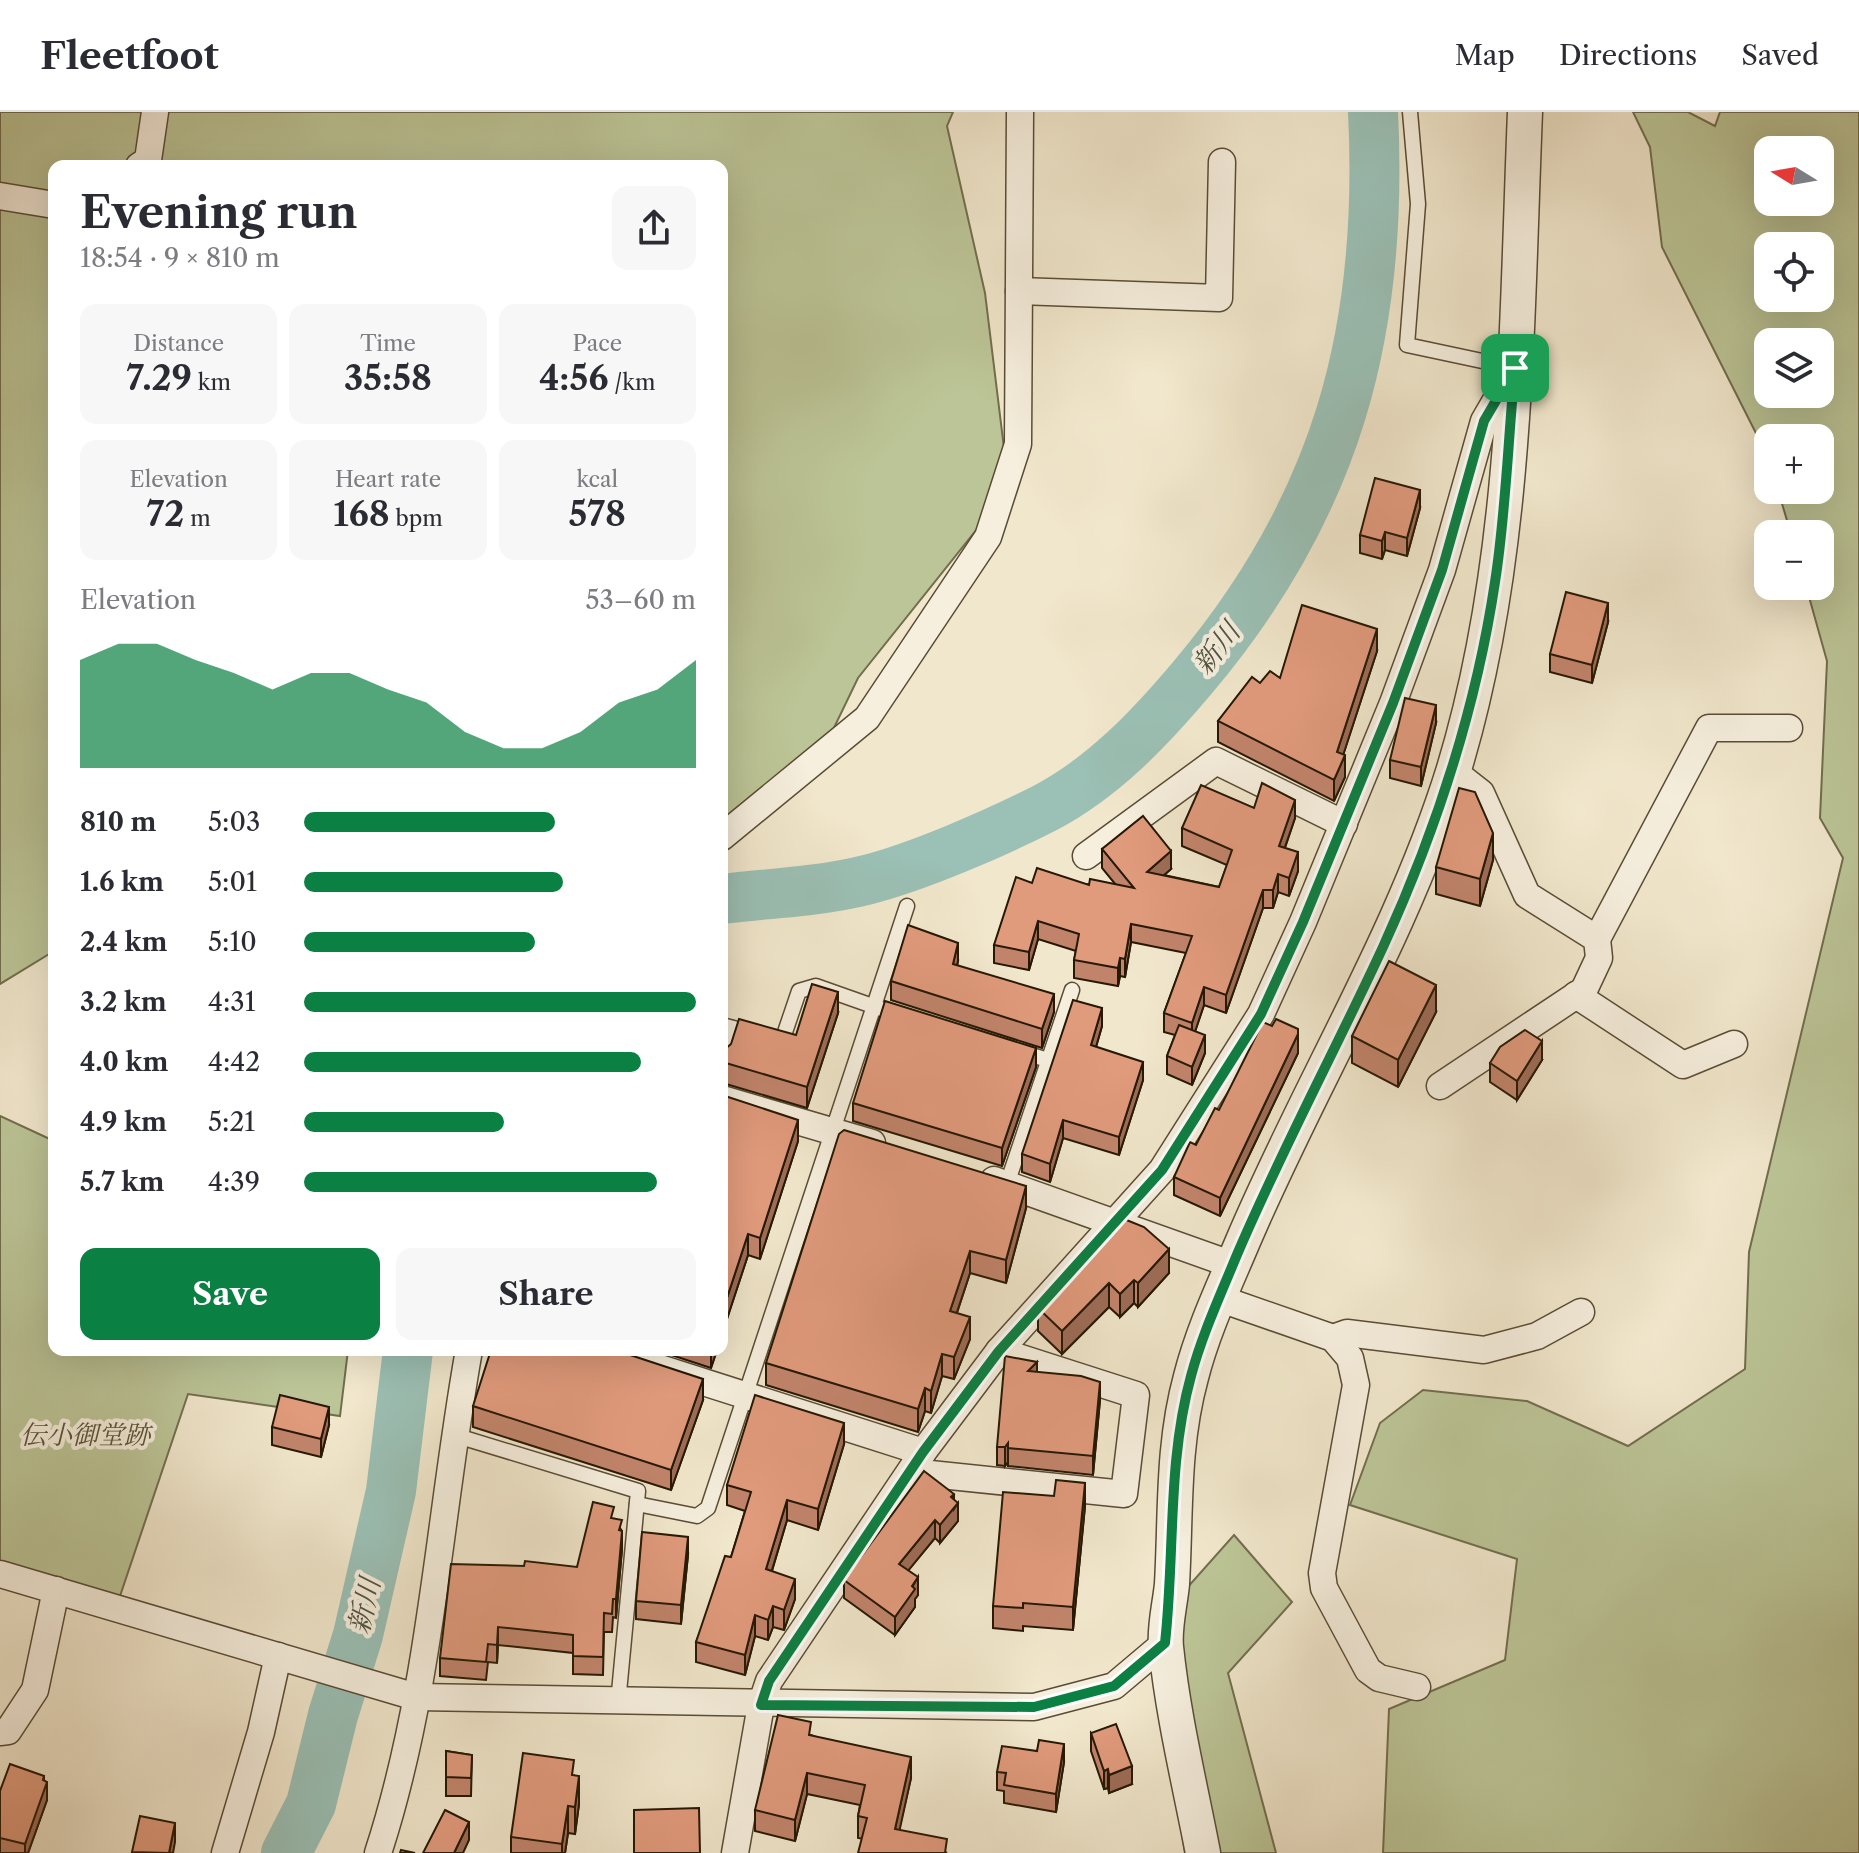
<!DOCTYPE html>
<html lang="en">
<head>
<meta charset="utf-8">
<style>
  body { margin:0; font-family:"Libre Caslon Text","Noto Serif JP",serif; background:#f7f7f7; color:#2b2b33; height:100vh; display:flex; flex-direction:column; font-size:30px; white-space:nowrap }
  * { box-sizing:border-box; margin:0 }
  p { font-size:26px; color:#7c7c81 }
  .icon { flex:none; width:44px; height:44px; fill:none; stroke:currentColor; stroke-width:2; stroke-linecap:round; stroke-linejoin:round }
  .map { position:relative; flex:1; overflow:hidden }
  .sheet { position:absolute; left:48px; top:48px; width:680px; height:1196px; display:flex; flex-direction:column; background:#fff; border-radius:16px; box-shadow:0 8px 32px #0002 }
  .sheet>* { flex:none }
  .needle { width:52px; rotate:281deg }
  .fabs { position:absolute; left:1754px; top:24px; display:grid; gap:16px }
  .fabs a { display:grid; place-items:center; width:80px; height:80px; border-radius:16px; background:#fff; box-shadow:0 8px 32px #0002; font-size:40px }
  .pin { position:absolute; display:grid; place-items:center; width:68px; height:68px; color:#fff; margin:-34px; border-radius:16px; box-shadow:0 4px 12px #0006 }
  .round { display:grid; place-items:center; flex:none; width:84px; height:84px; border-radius:16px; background:#f7f7f7 }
  .head { display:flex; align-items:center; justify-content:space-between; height:136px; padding:0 32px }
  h1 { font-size:44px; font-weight:700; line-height:60px }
  .stats { display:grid; grid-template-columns:repeat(3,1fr); gap:12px; height:136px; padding:8px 32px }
  .stats div { display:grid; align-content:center; border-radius:16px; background:#f7f7f7; text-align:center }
  .stats b { font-size:34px; font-weight:700 }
  .stats small { font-size:22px; font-weight:400 }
  .stats p { font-size:22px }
  .chart { height:224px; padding:16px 32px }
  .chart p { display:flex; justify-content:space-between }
  .chart svg { width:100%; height:144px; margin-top:8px; fill:#0b8043; opacity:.7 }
  .cta { display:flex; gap:16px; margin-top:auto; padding:16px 32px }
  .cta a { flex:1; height:92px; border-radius:16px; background:#0b8043; color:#fff; font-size:32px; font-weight:700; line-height:92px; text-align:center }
  .cta a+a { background:#f7f7f7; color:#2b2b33 }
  ul { padding:0 32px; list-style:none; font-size:26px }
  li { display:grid; grid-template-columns:128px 96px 1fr; align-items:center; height:60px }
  li i { height:20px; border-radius:10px; background:#0b8043 }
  header { display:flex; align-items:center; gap:48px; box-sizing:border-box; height:112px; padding:0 40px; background:#fff; border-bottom:2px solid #e1e1e2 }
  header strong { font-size:38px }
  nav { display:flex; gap:44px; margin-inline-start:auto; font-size:28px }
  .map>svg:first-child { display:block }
</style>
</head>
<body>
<header>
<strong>Fleetfoot</strong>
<nav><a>Map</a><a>Directions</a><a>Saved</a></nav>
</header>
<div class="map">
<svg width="1859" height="1741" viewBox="0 0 1859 1741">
  <rect width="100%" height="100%" fill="#f1e7cc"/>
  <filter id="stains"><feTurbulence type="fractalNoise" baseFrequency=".0025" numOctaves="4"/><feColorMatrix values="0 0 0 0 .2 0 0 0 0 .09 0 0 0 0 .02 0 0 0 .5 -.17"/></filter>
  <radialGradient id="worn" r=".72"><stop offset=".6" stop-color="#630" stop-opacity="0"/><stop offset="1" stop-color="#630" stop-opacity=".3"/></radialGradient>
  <g fill="#bcc597" stroke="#716e4e" stroke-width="2" fill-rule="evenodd">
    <path d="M0 0H953L947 14 985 181 1009 377 858 566 816 653 722 712V54H54V839L0 872Z"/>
    <path d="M1633 0H1688L1715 14 1720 0H1859V1741H1383L1389 1597 1505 1548 1517 1447 1350 1393 1380 1311 1423 1278 1527 1289 1628 1334 1745 1257 1749 1140 1843 746 1820 706 1827 549 1806 474H1820V422H1791L1778 378H1820V326H1768V345L1662 135 1650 35ZM1768 38H1820V90H1768ZM1768 134H1820V186H1768ZM1768 230H1820V282H1768Z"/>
    <path d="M0 1004 54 1029V1238H348L340 1304 188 1282 119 1487 0 1451Z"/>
    <path d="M1234 1423 1292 1490 1228 1561 1276 1741H1185L1160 1582 1186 1477Z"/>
  </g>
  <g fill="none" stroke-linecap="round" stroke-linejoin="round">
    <g stroke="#9bc0b5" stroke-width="50">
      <path d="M722 787C770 781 818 780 866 768 918 755 996 721 1045 696 1104 665 1151 615 1193 565 1337 394 1384 220 1373 0"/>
      <path d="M286 1741 311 1692 333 1603 358 1523 391 1379 408 1238"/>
    </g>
    <defs>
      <g id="service">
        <path d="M1410 0 1418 92 1407 233 1515 256"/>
        <path d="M722 913 752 921"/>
        <path d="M773 926 782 929 799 879 816 874 884 898"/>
        <path d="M1018 939 1048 948"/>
        <path d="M722 949 732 916"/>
        <path d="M1007 1072 1072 878"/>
        <path d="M454 1323 638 1379 618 1591"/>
        <path d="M637 1392 697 1404 708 1396 907 794"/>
      </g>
      <g id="minor">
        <path d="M139 54 148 48 155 0"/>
        <path d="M0 84 54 93"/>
        <path d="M1019 179 1219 186 1222 50"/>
        <path d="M722 725 867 606 988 425 1018 332 1020 0"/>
        <path d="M1086 744 1216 649 1344 712"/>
        <path d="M1597 827 1709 616H1789"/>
        <path d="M1576 883 1683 953 1734 932"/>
        <path d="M1440 974 1584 878 1599 846 1597 827 1527 783 1481 681 1453 659"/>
        <path d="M722 987 872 1031"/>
        <path d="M994 1068 1233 1153"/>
        <path d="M1218 1186 1333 1226 1350 1246 1356 1273 1322 1461 1324 1476 1368 1558 1379 1566 1417 1575"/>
        <path d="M1333 1226 1347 1221 1484 1238 1537 1224 1581 1200"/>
        <path d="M603 1238 923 1340"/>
        <path d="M911 1360 1124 1382 1136 1283 999 1239"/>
        <path d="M0 1462 416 1585 1034 1595 1114 1574 1165 1531"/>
        <path d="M0 1620 8 1619 35 1578 56 1478"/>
        <path d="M225 1741 261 1620 278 1544"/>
        <path d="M378 1741C431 1579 439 1405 469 1238"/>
        <path d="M735 1741 761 1593 769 1569 923 1340 999 1239 1162 1058 1261 902 1303 810 1393 591 1442 458 1484 309 1513 259"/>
      </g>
      <path id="tertiary" d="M1203 1741C1190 1673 1173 1604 1166 1535 1164 1515 1170 1493 1172 1472 1176 1402 1172 1334 1191 1265 1203 1218 1224 1174 1243 1129 1310 971 1403 822 1454 657 1518 446 1516 219 1525 0"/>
    </defs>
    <use href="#service" stroke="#594c36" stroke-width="17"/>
    <use href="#minor" stroke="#594c36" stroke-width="29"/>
    <use href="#tertiary" stroke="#594c36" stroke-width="37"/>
    <use href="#service" stroke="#f6efde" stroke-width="14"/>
    <use href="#minor" stroke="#f6efde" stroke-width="26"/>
    <use href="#tertiary" stroke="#f6efde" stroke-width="34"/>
  </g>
  <g fill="#c1846b" stroke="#261804" stroke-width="2">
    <path d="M1420 396 1407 444 1385 438 1382 447 1360 441V423Z"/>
    <path d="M1608 510 1592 571 1550 560V542Z"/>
    <path d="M1377 539 1343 643 1345 665 1334 689 1218 630V609L1260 571Z"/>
    <path d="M1436 611 1421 674 1390 666V648Z"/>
    <path d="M1254 696 1295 706 1285 736 1298 759 1289 784 1278 780 1273 796H1263L1226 901 1204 893 1195 919 1205 941 1192 973 1167 962V944L1175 923 1164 920V901L1186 841 1131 830 1125 865 1120 864 1118 874 1074 866V848L1076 839 1038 827 1029 858 994 851V833L1032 771 1116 773 1102 756V737L1171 757 1164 763 1219 775 1227 753 1182 734V716Z"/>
    <path d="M1493 748 1480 794 1436 782V755Z"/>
    <path d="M958 849 957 854 1054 900 1042 936 891 888V869Z"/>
    <path d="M1436 900 1398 975 1352 951V924Z"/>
    <path d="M838 901 807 996 726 972 724 938 796 923Z"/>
    <path d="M1102 914 1096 935 1143 968 1119 1043 1063 1026 1050 1070 1022 1060V1042Z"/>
    <path d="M1298 941 1220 1104 1174 1083V1065L1219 998Z"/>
    <path d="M1542 948 1517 988 1490 970V951Z"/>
    <path d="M1036 955 1002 1054 853 1009V991Z"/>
    <path d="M722 983 798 1029 760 1147 748 1143 722 1222Z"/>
    <path d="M1026 1096 1006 1171 970 1161 957 1201 970 1227 954 1267 942 1264 931 1301 925 1299 918 1320 766 1273V1251Z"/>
    <path d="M1124 1107 1169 1161 1138 1195 1134 1191 1120 1205 1109 1195 1062 1242 1038 1219V1196Z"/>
    <path d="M656 1238H717L711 1256Z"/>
    <path d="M1037 1260 1100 1288 1093 1363 1008 1354V1350L1005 1354 997 1353V1335Z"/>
    <path d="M703 1288 671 1378 473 1315V1294Z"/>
    <path d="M329 1313 321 1345 272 1333V1315Z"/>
    <path d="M844 1332 818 1418 787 1408 772 1459 795 1487 784 1518 773 1515 768 1528 755 1524 745 1563 696 1550V1530L731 1445 745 1399 727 1393V1373Z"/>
    <path d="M954 1387 958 1409 940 1431 935 1426 908 1458 918 1483 915 1487V1495L895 1523 844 1486V1468Z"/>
    <path d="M1085 1394 1073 1518 1023 1514V1519L993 1516V1494Z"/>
    <path d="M614 1407 622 1419V1437L616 1506 613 1505 612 1520H604L603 1563 573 1562V1541L498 1533 497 1551 488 1550 486 1568 440 1564V1546L577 1455Z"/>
    <path d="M688 1443 681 1512 636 1507V1489Z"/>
    <path d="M1091 1621 1132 1672 1109 1681 1108 1676 1104 1677 1091 1639Z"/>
    <path d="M811 1623 911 1666 899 1718 947 1741 858 1726V1704L860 1693 807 1682 795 1729 755 1719V1698Z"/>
    <path d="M446 1639 472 1643 471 1684H446Z"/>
    <path d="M1064 1650 1056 1700 1004 1691V1679L997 1678V1660Z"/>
    <path d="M574 1664 579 1692 575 1722 568 1721 565 1741H511V1725Z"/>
    <path d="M44 1669 47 1688 28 1741H0V1679Z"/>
  </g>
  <g fill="#9d6c57" stroke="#261804" stroke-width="2">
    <path d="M1420 378V396L1407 444V426Z"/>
    <path d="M1385 420V438L1382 447V429Z"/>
    <path d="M1608 491V510L1592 571V553Z"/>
    <path d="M1377 517V539L1337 662V640Z"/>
    <path d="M1436 593V611L1421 674V655Z"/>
    <path d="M1345 643V665L1334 689V668Z"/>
    <path d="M1295 688V706L1279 752V734Z"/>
    <path d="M1493 721V748L1480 794V767Z"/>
    <path d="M1171 739V757L1147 778V760Z"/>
    <path d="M1298 740V759L1289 784V766Z"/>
    <path d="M1278 762V780L1273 796V778Z"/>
    <path d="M1263 778V796L1226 901V883Z"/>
    <path d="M1038 809V827L1029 858V840Z"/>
    <path d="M1131 812V830L1125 865V847Z"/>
    <path d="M958 831V849L953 871V852Z"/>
    <path d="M1120 846V864L1118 874V856Z"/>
    <path d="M1436 873V900L1398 975V948Z"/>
    <path d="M1204 875V893L1192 929V911Z"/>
    <path d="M838 880V901L807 996V975Z"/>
    <path d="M1054 882V900L1042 936V917Z"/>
    <path d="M1102 896V914L1091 952V933Z"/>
    <path d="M1298 922V941L1220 1104V1086Z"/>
    <path d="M1205 923V941L1192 973V955Z"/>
    <path d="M1542 929V948L1517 988V969Z"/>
    <path d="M1036 936V955L1002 1054V1036Z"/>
    <path d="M1143 950V968L1119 1043V1025Z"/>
    <path d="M726 951V972H722V952Z"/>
    <path d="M798 1008V1029L760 1147V1126Z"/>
    <path d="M1063 1008V1026L1050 1070V1052Z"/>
    <path d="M1026 1074V1096L1006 1171V1148Z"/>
    <path d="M748 1122V1143L722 1222V1201Z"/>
    <path d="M1169 1137V1161L1138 1195V1171Z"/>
    <path d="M970 1139V1161L950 1221V1199Z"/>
    <path d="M1134 1168V1191L1120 1205V1182Z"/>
    <path d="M1109 1171V1195L1062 1242V1219Z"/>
    <path d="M970 1205V1227L954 1267V1245Z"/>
    <path d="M711 1238H717L711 1256Z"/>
    <path d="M942 1242V1264L931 1301V1279Z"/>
    <path d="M1037 1250V1268L1028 1259Z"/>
    <path d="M703 1267V1288L671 1378V1358Z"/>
    <path d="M1100 1270V1288L1093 1363V1344Z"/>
    <path d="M925 1276V1299L918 1320V1297Z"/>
    <path d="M329 1295V1313L321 1345V1327Z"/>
    <path d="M844 1311V1332L818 1418V1397Z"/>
    <path d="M1008 1331V1350L1005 1354V1335Z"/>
    <path d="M1085 1371V1394L1073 1518V1495Z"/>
    <path d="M954 1382V1397L958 1391V1409L940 1431V1413Z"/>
    <path d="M787 1388V1408L766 1478V1457Z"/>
    <path d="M935 1408V1426L899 1470V1452Z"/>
    <path d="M622 1419V1437L616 1506V1487Z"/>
    <path d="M688 1425V1443L681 1512V1493Z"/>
    <path d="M918 1465V1483L915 1487V1495L895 1523V1505Z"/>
    <path d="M795 1467V1487L784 1518V1498Z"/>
    <path d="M773 1494V1515L768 1528V1508Z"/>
    <path d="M755 1503V1524L745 1563V1543Z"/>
    <path d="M498 1515V1533L497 1551V1533Z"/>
    <path d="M1064 1632V1650L1056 1700V1682Z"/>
    <path d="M911 1645V1666L895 1739V1717Z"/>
    <path d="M1132 1654V1672L1109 1681V1663Z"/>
    <path d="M1108 1657V1676L1104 1677V1659Z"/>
    <path d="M807 1661V1682L795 1729V1708Z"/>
    <path d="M44 1664V1677L47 1670V1688L28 1741H25V1732Z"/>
    <path d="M579 1664V1692L575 1722V1695Z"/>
    <path d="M568 1694V1721L565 1741H562V1732Z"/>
    <path d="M469 1710V1728L463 1741H454Z"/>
    <path d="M175 1711V1730L173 1741H169Z"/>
  </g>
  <g fill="#e09a7c" stroke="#261804" stroke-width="2">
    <path d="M1375 366 1420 378 1407 426 1385 420 1382 429 1360 423Z"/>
    <path d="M1566 480 1608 491 1592 553 1550 542Z"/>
    <path d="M1302 493 1377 517 1337 640 1345 643 1334 668 1218 609 1252 565 1260 571 1270 559 1280 566Z"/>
    <path d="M1405 586 1436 593 1421 655 1390 648Z"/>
    <path d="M1262 671 1295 688 1279 734 1298 740 1289 766 1278 762 1273 778H1263L1226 883 1204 875 1192 911 1164 901 1192 824 1131 812 1125 847 1120 846 1118 856 1074 848 1079 822 1038 809 1029 840 994 833 1016 765 1032 771 1037 756 1089 773 1090 767 1134 776 1102 737 1143 704 1171 739 1147 760 1219 775 1232 738 1182 716 1201 673 1254 696Z"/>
    <path d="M1459 676 1475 680 1493 721 1480 767 1436 755Z"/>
    <path d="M908 813 958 831 953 852 1054 882 1042 917 891 869Z"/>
    <path d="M1389 849 1436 873 1398 948 1352 924Z"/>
    <path d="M812 872 838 880 807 975 726 951 722 952V937L724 938 731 932 739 907 796 923Z"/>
    <path d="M1073 888 1102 896 1091 933 1143 950 1119 1025 1063 1008 1050 1052 1022 1042Z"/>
    <path d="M885 889 1036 936 1002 1036 853 991Z"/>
    <path d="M1276 907 1298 917V922L1220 1086 1174 1065 1190 1030 1196 1033 1215 996 1219 998 1263 910 1272 914Z"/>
    <path d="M1179 913 1205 923 1192 955 1167 944Z"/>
    <path d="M1525 918 1542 929 1517 969 1490 951 1500 935Z"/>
    <path d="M722 983 798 1008 760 1126 748 1122 722 1201Z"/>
    <path d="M844 1018 1026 1074 1006 1148 970 1139 950 1199 970 1205 954 1245 942 1242 931 1279 925 1276 918 1297 766 1251 839 1022Z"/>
    <path d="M1124 1107 1144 1115 1169 1137 1138 1171 1134 1168 1120 1182 1109 1171 1062 1219 1038 1196Z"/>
    <path d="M491 1238H615L703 1267 671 1358 473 1294Z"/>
    <path d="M1005 1244 1037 1250 1028 1259 1081 1264 1100 1270 1093 1344 1008 1336V1331L1005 1335H997Z"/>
    <path d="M280 1283 329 1295 321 1327 272 1315Z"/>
    <path d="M755 1283 844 1311 818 1397 787 1388 766 1457 795 1467 784 1498 773 1494 768 1508 755 1503 745 1543 696 1530 725 1444 731 1445 751 1380 727 1373Z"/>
    <path d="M924 1359 954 1382 951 1385 958 1391 940 1413 935 1408 899 1452 918 1465 912 1474 915 1477 895 1505 844 1468Z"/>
    <path d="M1056 1368 1085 1371 1073 1495 1023 1491V1496L993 1494 1003 1380 1054 1384Z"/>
    <path d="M593 1390 614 1395 611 1406 622 1408 619 1418 622 1419 616 1487H613L612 1502 604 1501 603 1545 573 1544V1523L498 1515 497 1533 488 1532 486 1550 440 1546 451 1452 524 1454 525 1449 577 1455Z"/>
    <path d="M642 1420 688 1425 681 1493 636 1489Z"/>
    <path d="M778 1603 811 1610 809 1623 911 1645 895 1717 947 1727 945 1741H858L867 1706 858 1704 865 1673 807 1661 795 1708 755 1698Z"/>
    <path d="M1116 1612 1132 1654 1109 1663 1108 1657 1104 1659 1091 1621Z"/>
    <path d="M1039 1628 1064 1632 1056 1682 1004 1673 1006 1661 997 1660 1002 1634 1037 1639Z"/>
    <path d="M446 1639 472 1643 471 1666 446 1665Z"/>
    <path d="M523 1641 574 1648 572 1663 579 1664 575 1695 568 1694 562 1732 511 1725Z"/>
    <path d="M10 1652 44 1664 43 1668 47 1670 25 1732 0 1726V1679Z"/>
    <path d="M699 1696 700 1741H634V1698Z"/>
    <path d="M445 1698 469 1710 454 1741H423Z"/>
    <path d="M140 1704 175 1711 169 1741 132 1740Z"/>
    <path d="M401 1738 415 1741H400Z"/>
  </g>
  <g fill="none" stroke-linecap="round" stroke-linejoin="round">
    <defs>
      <path id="route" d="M1515 256C1508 327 1506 400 1495 470 1476 597 1436 719 1383 835 1335 939 1281 1039 1236 1145 1220 1184 1202 1223 1191 1264 1167 1351 1175 1442 1165 1531L1114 1574 1034 1595 761 1593 769 1569 923 1340 999 1239 1162 1058 1261 902 1303 810 1393 591 1442 458 1484 309Z"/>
    </defs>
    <use href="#route" stroke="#fff" stroke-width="16"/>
    <use href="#route" stroke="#0b8043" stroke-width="10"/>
  </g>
  <g text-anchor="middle" stroke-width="8" stroke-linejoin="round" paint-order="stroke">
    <g font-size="26" font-style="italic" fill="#5a5537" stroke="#f6efde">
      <text x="85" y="1332">伝小御堂跡</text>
    </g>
    <g font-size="28" font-style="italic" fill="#4f5342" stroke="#f6efde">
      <text transform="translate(1216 536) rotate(-52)" y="10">新川</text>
      <text transform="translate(364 1494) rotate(-77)" y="10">新川</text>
    </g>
  </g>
  <rect width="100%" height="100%" filter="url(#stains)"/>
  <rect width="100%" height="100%" fill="url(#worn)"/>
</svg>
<div class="fabs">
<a><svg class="needle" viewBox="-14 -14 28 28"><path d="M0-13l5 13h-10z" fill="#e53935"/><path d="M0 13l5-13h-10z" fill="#7c7c81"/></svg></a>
<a><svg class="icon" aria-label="locate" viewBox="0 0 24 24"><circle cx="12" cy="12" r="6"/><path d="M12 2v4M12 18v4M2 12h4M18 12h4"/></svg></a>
<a><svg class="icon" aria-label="layers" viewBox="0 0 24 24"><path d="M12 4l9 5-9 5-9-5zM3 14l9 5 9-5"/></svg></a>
<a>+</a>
<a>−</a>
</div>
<div class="pin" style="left:1515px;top:256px;background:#1e9e55"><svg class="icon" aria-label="arrive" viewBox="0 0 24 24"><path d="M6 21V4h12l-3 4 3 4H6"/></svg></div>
<section class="sheet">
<div class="head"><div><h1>Evening run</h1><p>18:54 · 9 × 810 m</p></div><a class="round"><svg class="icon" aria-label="share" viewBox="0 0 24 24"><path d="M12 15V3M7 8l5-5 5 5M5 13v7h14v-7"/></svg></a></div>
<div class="stats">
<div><p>Distance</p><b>7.29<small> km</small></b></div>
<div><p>Time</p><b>35:58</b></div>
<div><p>Pace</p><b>4:56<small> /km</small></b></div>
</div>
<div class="stats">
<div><p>Elevation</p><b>72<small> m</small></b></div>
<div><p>Heart rate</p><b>168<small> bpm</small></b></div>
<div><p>kcal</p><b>578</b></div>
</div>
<div class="chart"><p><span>Elevation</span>53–60 m</p>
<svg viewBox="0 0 160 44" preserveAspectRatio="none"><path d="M0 44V11L10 6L20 6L30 11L40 15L50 20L60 15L70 15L80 20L90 24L100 33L110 38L120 38L130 33L140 24L150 20L160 11V44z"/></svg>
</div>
<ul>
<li><b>810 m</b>5:03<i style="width:64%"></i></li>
<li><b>1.6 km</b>5:01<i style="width:66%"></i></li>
<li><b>2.4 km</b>5:10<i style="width:59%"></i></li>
<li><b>3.2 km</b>4:31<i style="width:100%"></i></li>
<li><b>4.0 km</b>4:42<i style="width:86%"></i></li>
<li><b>4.9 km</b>5:21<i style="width:51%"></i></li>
<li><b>5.7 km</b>4:39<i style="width:90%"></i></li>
</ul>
<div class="cta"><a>Save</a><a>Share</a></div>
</section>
</div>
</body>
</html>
